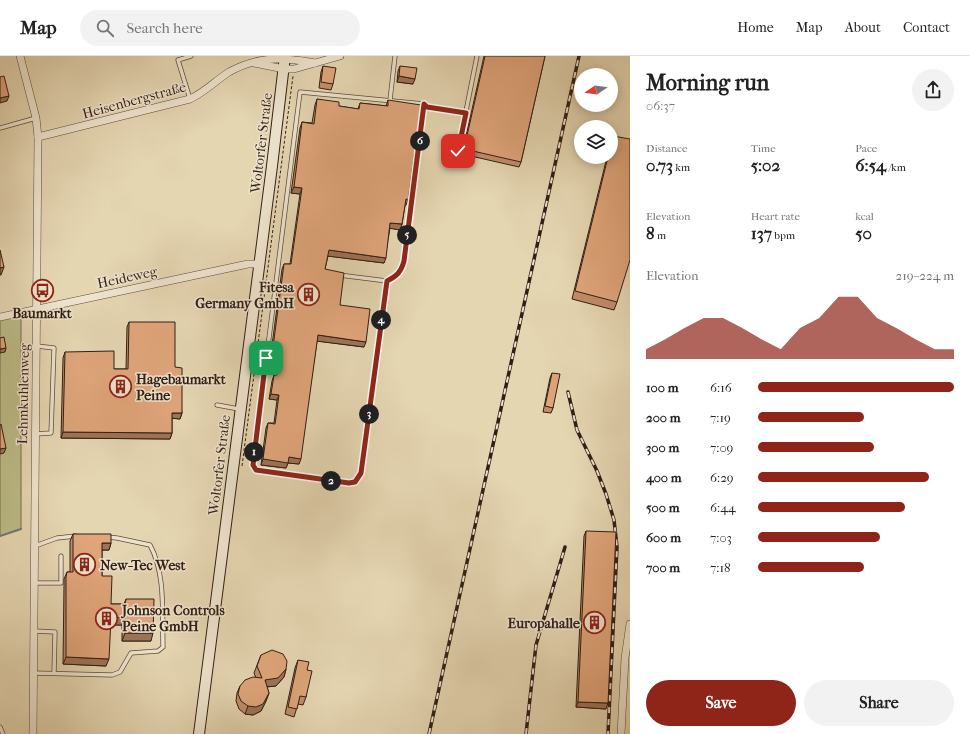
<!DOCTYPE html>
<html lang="en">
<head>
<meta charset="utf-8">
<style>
  body { margin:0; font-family:"IM FELL French Canon",serif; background:#f2f2f2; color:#222; height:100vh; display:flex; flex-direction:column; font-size:15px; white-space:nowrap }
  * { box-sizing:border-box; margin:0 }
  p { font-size:13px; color:#767676 }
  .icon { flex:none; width:22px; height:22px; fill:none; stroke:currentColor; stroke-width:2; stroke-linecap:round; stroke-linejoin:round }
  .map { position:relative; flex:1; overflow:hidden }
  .drawer { display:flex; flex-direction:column; background:#fff; width:340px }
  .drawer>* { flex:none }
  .needle { width:26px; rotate:257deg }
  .controls { position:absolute; left:574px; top:12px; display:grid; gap:8px }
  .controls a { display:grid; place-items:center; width:44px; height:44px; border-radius:50%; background:#fff; box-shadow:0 2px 10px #0003; font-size:20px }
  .pin { position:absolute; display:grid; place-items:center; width:34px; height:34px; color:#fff; margin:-17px; border-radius:8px; box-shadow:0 2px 6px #0006 }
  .km { position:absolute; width:20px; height:20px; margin:-10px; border-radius:50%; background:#222; color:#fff; font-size:11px; line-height:20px; text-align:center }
  .round { display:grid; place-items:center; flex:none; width:42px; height:42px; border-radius:21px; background:#f2f2f2 }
  .summary { display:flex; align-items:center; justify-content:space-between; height:68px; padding:0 16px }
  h1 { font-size:22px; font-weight:700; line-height:30px }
  .stats { display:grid; grid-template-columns:repeat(3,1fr); gap:6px; height:68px; padding:4px 16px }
  .stats div { display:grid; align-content:center }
  .stats b { font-size:17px; font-weight:700 }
  .stats small { font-size:11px; font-weight:400 }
  .stats p { font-size:11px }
  .chart { height:112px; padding:8px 16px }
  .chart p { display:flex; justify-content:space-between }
  .chart svg { width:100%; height:72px; margin-top:4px; fill:#8f2418; opacity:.7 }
  .cta { display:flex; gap:8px; margin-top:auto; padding:8px 16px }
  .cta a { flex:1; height:46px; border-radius:24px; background:#8f2418; color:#fff; font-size:16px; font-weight:700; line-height:46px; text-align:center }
  .cta a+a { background:#f2f2f2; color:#222 }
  ul { padding:0 16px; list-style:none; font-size:13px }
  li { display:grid; grid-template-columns:64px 48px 1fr; align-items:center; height:30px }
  li i { height:10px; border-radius:5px; background:#8f2418 }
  header { display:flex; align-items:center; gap:24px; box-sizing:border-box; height:56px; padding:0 20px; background:#fff; border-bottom:1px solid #e0e0e0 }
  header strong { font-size:19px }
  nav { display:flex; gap:22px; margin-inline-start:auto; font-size:14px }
  .search { width:280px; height:36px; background:#f2f2f2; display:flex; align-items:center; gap:10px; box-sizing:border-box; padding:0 14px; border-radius:22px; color:#767676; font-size:15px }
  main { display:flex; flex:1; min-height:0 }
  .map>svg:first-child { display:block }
</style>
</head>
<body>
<header>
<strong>Map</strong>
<div class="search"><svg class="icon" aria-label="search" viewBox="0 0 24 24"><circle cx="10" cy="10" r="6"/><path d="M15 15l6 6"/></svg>Search here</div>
<nav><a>Home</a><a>Map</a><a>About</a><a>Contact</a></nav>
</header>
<main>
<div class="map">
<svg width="630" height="678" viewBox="0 0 630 678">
  <rect width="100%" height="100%" fill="#e5d6b2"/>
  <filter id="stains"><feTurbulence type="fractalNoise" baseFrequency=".005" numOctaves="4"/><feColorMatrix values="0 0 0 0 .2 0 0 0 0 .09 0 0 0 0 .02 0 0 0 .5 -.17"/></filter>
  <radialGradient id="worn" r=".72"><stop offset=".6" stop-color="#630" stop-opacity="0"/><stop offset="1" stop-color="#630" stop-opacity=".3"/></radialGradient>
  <path fill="#bcbc87" stroke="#766d4e" d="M21 259V473L0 480V264Z"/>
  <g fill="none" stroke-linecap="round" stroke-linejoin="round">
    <path stroke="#707976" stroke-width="2" d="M0 480 21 473"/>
    <defs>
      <g id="lane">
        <path d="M300 36 424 48 404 205C401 216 397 220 387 225L361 417 355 426 349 427 256 414 253 409Z"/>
        <path d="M190 43 178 4 191 0"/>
        <path d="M390 44 395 0"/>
        <path d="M424 48 427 51 466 57"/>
        <path d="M0 72 36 62"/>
        <path d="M458 95 477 0"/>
        <path d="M339 219 387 225"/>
        <path d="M217 349 239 353"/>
        <path d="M35 378 51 377 54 292 37 290"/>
        <path d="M35 490 57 482 76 480"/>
        <path d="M35 527H61V500"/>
        <path d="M34 575 55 576 54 617"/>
        <path d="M33 617 112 619 120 616 131 597 158 595 163 591C162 559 166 518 150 489L117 482 107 481"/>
        <path d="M0 671 3 678"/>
      </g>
      <g id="street">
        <path d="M20 0 36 62 38 81 33 678"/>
        <path d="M254 7 284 13H294L340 0"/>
        <path d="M38 81 190 43C205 36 215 25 229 16 258 0 283 1 315 7"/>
        <path d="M0 261 248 208H260"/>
        <path d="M621 678 625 602 630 568"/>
      </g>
      <path id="secondary" d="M199 678 272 110 285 0"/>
    </defs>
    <use href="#lane" stroke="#5d4c3c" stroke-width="5"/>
    <use href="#street" stroke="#5d4c3c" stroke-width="8"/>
    <use href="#secondary" stroke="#301e15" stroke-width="12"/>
    <path stroke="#301e15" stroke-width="1" stroke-dasharray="3 2" stroke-linecap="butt" d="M242 410 293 20"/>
    <use href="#lane" stroke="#eee4cd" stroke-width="3.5"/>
    <use href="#street" stroke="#eee4cd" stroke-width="7"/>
    <use href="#secondary" stroke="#eee4cd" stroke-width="10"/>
    <defs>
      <g id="rail">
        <path d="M568 336 577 374 597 415 606 438 614 464 617 491 608 678"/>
        <path d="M429 678 579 0"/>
        <path d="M526 678 536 589 565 491"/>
      </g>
    </defs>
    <use href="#rail" stroke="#301e15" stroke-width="3.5"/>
    <use href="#rail" stroke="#eee4cd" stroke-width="2" stroke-dasharray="6" stroke-linecap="butt"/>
  </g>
  <g fill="#c18e69" stroke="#301e15">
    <path d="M484 0H545L521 106 519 111 462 98Z"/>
    <path d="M323 10 333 28 331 34 319 32 321 16Z"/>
    <path d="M400 10 413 28 397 26 398 15Z"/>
    <path d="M317 43 339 50 358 53 360 47 386 50 388 44 406 149H405L402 168 400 174 390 172 384 207 328 200 325 213 340 249 364 291 317 285 299 408 288 407 286 412 261 409 266 372 268 367H274L277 344 269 343 272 325 274 319H276V313L269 312 282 213 284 208H290L300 138 291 137 300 72 302 66 312 67 315 49Z"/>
    <path d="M613 80 617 246 614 254 572 243 607 101H611V84Z"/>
    <path d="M129 266 175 311 182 357 180 363 172 362V377L170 383 61 382 63 302 65 296 114 313H126L127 271Z"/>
    <path d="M552 317 553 352 551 357 543 356 550 322Z"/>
    <path d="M586 475 606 653 576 651 584 480Z"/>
    <path d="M73 478 111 487 109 494H102V520L111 548H124L126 543 151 585H122V569H110L106 610 63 608 64 529V523L67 516H70V485Z"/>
    <path d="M261 599 286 613 284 621 276 630 267 631 269 637 266 645 261 655 253 659 245 658 239 653 236 645 237 637 240 630 256 622 254 617Z"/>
    <path d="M298 604 307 614 306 641 303 649 298 648 294 661 285 658 295 612Z"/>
  </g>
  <g fill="#9d7455" stroke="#301e15">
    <path d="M399 20 415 23 413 28 397 26Z"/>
    <path d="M9 40 7 45 0 47V42Z"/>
    <path d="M294 131 302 132 300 138 291 137Z"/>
    <path d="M406 143 408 144 406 149H404Z"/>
    <path d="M390 167 402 168 400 174 388 172Z"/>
    <path d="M329 194 386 202 384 207 327 200Z"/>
    <path d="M4 211 1 219H0V212Z"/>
    <path d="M318 279 366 286 364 291 316 285Z"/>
    <path d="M6 292 5 296 0 297V293Z"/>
    <path d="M271 306 278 307 276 313 269 312Z"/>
    <path d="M271 338 279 339 277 344 269 343Z"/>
    <path d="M172 357H182L180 363 170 362Z"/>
    <path d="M63 376 172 377 170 383 61 382Z"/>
    <path d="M6 392 4 397 0 398V393Z"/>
    <path d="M289 401 301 403 299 408 288 407 286 412 261 409 263 403Z"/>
    <path d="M102 487H111L109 494H100Z"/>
    <path d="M125 561 122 569H108L111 562Z"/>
    <path d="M125 577H153L151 585H122Z"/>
    <path d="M66 601 109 603 106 610 63 608Z"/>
    <path d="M286 613 284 621 276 630 262 631 265 624Z"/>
    <path d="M269 637 266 645 261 655 253 659 245 658 248 650Z"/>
    <path d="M578 646 608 647 606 653 576 651Z"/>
  </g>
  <g fill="#e0a57a" stroke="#301e15">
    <path d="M485 0H545L521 106 464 93Z"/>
    <path d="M323 10 336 12 333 28 321 26Z"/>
    <path d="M400 10 417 12 415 23 399 20Z"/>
    <path d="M4 20 9 40 0 42V21Z"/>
    <path d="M317 43 339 46V50L359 53 360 47 388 50V44L421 49 408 144 406 143 402 168 390 167 386 202 329 194 325 213 344 217 340 249 370 253 366 286 318 279 301 403 289 401 288 407 263 403 268 367 275 368 279 339 271 338 274 319H277L278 307 271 306 284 208H291L302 132 294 131 302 66 314 68Z"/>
    <path d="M613 80 630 83V204L617 246 575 235 608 101H611V87Z"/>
    <path d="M0 194 4 211 0 212Z"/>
    <path d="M129 266H175V311L182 312V357H172V377L63 376 65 296 114 295V313H128Z"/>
    <path d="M4 281 6 292 0 293V282Z"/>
    <path d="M552 317 560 318 553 352 545 350Z"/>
    <path d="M1 368 6 392 0 393V369Z"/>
    <path d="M586 475 616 476 608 647 578 646Z"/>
    <path d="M73 478H111V487H102V520H112L111 548H125L126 543H154L153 577H125V561L111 562 109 603 66 601V521L67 516H73Z"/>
    <path d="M272 594 283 598 287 605 286 613 278 622 265 624 269 637 263 648 256 651 248 650 241 645 238 638 240 630 245 624 253 621 262 622 257 610 261 599Z"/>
    <path d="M298 604 309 606 307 614 312 615 306 641 300 640 297 653 288 651Z"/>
  </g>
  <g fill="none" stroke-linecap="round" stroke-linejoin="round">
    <defs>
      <path id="route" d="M266 302 253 409 256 414 349 427 355 426 361 417 387 225C397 220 401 216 404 205L424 48 427 51 466 57 458 95"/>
    </defs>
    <use href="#route" stroke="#fff" stroke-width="8"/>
    <use href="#route" stroke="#8f2418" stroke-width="5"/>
  </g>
  <defs>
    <symbol id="bus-ring" viewBox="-11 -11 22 22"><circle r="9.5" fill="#eee4cd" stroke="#8f2418" stroke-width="1.5"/><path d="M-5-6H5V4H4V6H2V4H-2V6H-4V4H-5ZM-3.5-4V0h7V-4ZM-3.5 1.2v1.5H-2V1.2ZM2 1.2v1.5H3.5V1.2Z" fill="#8f2418"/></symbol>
    <symbol id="building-ring" viewBox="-11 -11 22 22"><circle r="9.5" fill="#eee4cd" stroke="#8f2418" stroke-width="1.5"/><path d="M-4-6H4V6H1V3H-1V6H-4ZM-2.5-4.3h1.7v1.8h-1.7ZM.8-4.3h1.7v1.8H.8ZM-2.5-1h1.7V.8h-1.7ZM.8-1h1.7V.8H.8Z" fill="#8f2418"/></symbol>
  </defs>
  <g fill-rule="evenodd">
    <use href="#bus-ring" x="30" y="222" width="25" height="25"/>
    <use href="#building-ring" x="296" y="226" width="25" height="25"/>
    <use href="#building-ring" x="108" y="318" width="25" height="25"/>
    <use href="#building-ring" x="72" y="496" width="25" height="25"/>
    <use href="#building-ring" x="94" y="550" width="25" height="25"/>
    <use href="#building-ring" x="582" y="554" width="25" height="25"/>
  </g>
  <g text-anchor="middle" stroke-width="3" stroke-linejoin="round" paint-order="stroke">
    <g font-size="14" fill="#301e15" stroke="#eee4cd">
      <text transform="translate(134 44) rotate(-15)" y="5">Heisenbergstraße</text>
      <text transform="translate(261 87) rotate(-83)" y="5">Woltorfer Straße</text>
      <text transform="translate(127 221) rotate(-12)" y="5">Heideweg</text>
      <text transform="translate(23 338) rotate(-89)" y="5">Lehmkuhlenweg</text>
      <text transform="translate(219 409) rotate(-83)" y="5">Woltorfer Straße</text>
    </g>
    <g font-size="14" font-weight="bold" fill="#301e15" stroke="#eee4cd" text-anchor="start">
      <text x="294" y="236" text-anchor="end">Fitesa<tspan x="294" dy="16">Germany GmbH</tspan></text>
      <text x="42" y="262" text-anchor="middle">Baumarkt</text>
      <text x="136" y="328">Hagebaumarkt<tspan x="136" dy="16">Peine</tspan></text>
      <text x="100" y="514">New-Tec West</text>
      <text x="122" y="559">Johnson Controls<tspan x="122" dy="16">Peine GmbH</tspan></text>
      <text x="580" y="572" text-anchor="end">Europahalle</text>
    </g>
  </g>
  <rect width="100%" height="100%" filter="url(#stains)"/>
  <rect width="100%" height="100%" fill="url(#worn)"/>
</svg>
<div class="controls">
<a><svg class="needle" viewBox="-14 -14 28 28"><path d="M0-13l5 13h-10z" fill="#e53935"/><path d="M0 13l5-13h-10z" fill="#767676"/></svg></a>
<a><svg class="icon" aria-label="layers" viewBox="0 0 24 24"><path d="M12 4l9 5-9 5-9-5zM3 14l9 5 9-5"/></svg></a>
</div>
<div class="pin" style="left:266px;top:302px;background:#1e9e55"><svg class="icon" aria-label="arrive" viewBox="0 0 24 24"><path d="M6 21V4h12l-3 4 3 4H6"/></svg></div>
<div class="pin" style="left:458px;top:95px;background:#d93025"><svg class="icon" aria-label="check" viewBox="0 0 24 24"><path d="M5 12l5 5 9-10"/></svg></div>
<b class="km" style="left:254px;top:396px">1</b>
<b class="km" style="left:331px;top:425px">2</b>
<b class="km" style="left:369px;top:358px">3</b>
<b class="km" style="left:381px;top:264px">4</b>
<b class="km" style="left:407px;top:179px">5</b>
<b class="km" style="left:420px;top:85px">6</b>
</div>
<section class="drawer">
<div class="summary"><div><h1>Morning run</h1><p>06:37</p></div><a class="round"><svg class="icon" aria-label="share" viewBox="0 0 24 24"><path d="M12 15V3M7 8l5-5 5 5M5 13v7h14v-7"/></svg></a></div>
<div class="stats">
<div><p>Distance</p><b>0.73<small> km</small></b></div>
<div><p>Time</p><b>5:02</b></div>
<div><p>Pace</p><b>6:54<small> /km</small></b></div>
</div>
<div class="stats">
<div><p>Elevation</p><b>8<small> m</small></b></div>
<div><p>Heart rate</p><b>137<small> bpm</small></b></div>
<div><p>kcal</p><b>50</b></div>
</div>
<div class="chart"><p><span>Elevation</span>219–224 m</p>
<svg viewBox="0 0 160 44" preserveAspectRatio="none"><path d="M0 44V38L10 32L20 25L30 19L40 19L50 25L60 32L70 38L80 25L90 19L100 6L110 6L120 19L130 25L140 32L150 38L160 38V44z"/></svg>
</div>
<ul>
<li><b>100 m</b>6:16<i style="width:100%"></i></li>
<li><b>200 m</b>7:19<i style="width:54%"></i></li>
<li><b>300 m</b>7:09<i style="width:59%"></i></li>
<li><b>400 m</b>6:29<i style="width:87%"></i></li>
<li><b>500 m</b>6:44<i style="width:75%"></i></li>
<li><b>600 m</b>7:03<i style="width:62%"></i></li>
<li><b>700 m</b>7:18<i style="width:54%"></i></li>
</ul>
<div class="cta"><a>Save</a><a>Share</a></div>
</section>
</main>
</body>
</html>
